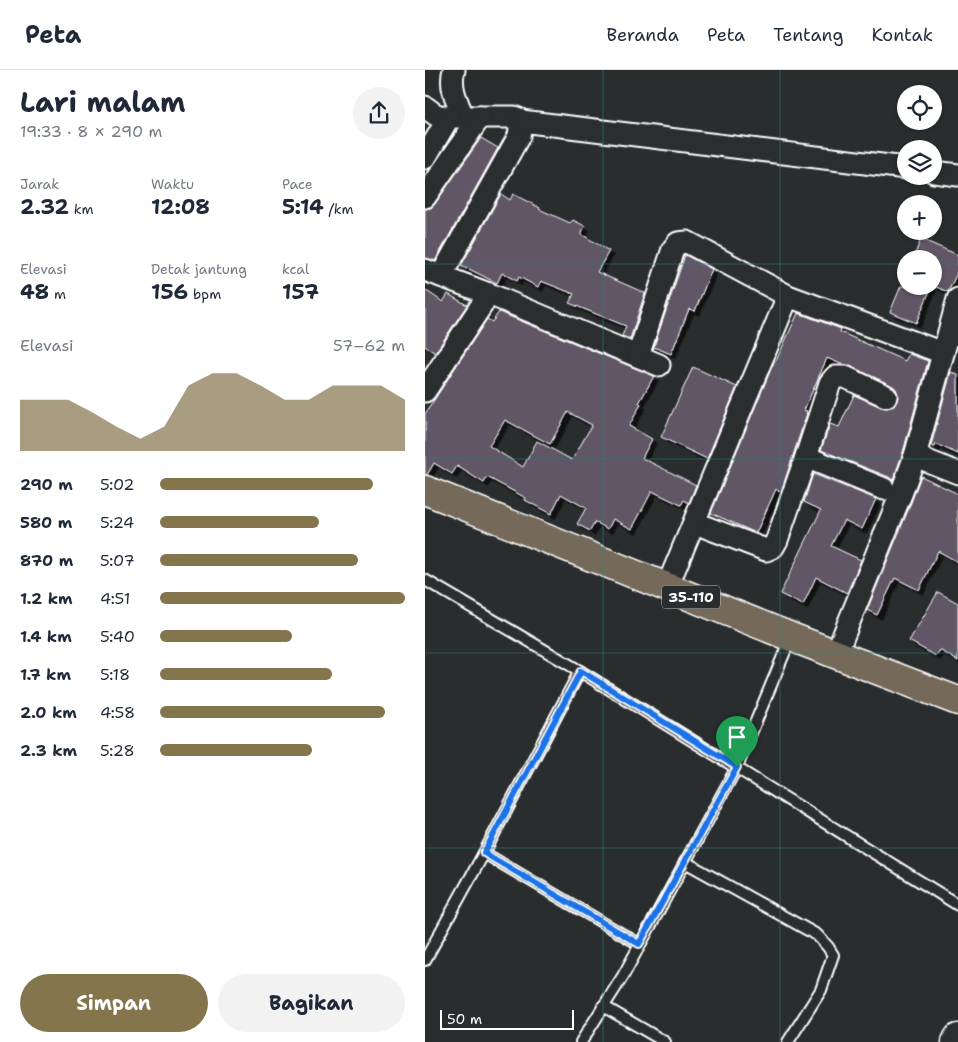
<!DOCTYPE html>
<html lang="id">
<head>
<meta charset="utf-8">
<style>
  body { margin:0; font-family:"Shantell Sans",sans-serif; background:#f2f2f3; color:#1f2937; height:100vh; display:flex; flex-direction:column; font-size:19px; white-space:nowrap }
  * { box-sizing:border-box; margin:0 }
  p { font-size:16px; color:#747a83 }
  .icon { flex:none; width:28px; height:28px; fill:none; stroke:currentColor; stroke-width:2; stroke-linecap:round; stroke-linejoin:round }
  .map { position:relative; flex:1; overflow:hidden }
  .sheet { display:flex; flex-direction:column; background:#fff; width:425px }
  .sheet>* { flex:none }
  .tools { position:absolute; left:472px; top:15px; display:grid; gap:10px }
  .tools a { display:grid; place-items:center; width:45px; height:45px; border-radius:50%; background:#fff; box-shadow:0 1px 4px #0004; font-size:25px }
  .scale { position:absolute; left:15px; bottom:12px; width:134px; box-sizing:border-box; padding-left:5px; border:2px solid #fff; border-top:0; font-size:14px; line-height:18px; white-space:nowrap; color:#fff; -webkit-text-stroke:4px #2a2d2e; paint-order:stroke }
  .pin { position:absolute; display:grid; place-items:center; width:42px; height:42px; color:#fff; margin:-51px -21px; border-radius:50% 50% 50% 0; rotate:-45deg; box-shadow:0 0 5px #0007 }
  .pin .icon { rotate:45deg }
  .round { display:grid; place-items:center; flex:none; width:52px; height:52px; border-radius:26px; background:#f2f2f3 }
  .summary { display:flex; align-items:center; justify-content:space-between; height:85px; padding:0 20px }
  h1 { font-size:28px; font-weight:700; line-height:38px }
  .metrics { display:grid; grid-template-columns:repeat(3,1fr); gap:8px; height:85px; padding:5px 20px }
  .metrics div { display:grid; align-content:center }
  .metrics b { font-size:21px; font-weight:700 }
  .metrics small { font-size:14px; font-weight:400 }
  .metrics p { font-size:14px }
  .chart { height:140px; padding:10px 20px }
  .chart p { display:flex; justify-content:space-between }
  .chart svg { width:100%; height:90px; margin-top:5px; fill:#84754c; opacity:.7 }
  .cta { display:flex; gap:10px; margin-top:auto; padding:10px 20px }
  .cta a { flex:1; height:58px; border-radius:30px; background:#84754c; color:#fff; font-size:20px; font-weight:700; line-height:58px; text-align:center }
  .cta a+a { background:#f2f2f3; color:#1f2937 }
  ul { padding:0 20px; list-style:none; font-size:16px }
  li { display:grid; grid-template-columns:80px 60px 1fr; align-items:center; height:38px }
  li i { height:12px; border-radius:6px; background:#84754c }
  header { display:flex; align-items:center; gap:30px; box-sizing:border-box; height:70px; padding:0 25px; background:#fff; border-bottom:1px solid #e0e1e3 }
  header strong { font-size:24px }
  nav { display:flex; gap:28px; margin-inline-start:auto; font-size:18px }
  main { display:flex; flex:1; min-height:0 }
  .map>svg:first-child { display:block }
</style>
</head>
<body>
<header>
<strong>Peta</strong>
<nav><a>Beranda</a><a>Peta</a><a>Tentang</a><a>Kontak</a></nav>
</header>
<main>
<section class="sheet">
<div class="summary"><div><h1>Lari malam</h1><p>19:33 · 8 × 290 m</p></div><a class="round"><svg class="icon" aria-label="share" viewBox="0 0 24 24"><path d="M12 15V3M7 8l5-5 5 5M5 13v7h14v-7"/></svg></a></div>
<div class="metrics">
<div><p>Jarak</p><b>2.32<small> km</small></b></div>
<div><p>Waktu</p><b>12:08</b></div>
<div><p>Pace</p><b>5:14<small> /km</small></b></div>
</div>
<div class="metrics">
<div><p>Elevasi</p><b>48<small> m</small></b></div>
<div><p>Detak jantung</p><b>156<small> bpm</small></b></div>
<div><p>kcal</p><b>157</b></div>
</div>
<div class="chart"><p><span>Elevasi</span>57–62 m</p>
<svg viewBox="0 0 160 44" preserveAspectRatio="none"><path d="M0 44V19L10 19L20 19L30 25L40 32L50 38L60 32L70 12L80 6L90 6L100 12L110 19L120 19L130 12L140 12L150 12L160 19V44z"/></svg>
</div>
<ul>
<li><b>290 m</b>5:02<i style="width:87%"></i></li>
<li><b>580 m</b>5:24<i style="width:65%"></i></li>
<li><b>870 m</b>5:07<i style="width:81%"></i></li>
<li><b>1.2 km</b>4:51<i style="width:100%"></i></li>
<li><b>1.4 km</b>5:40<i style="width:54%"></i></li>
<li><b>1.7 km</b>5:18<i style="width:70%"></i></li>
<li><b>2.0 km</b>4:58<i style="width:92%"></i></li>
<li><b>2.3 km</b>5:28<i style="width:62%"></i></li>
</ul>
<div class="cta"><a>Simpan</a><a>Bagikan</a></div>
</section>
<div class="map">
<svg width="533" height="972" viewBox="0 0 533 972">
  <defs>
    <filter id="shadow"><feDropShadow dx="4.5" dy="4.5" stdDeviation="0" flood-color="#0009"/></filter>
  </defs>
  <rect width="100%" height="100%" fill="#2a2d2e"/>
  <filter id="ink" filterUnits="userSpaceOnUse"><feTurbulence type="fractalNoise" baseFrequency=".02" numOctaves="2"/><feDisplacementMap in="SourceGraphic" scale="10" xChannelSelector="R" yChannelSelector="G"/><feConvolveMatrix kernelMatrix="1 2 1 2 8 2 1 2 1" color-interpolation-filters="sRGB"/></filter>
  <g filter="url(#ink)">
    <g fill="#615766" stroke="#fff" fill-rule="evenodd" filter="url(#shadow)">
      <path d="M56 68 73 78 10 191 0 188V139L6 138 10 134Z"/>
      <path d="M76 124 85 130 88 124 115 138 114 139 145 153 148 150 160 156 156 164 184 181 172 202 220 223 205 269 197 266 201 256 144 233 149 224 116 211 113 217 94 207 92 211 77 203 72 213 42 198V199L36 196Z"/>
      <path d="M496 169 533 185V201L523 222 509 216V189H488Z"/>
      <path d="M260 185 287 199 270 241 264 239 246 284 229 277 228 279Z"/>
      <path d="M476 216H507L491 253 465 242Z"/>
      <path d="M0 220 18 232 23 224 42 235 10 283 0 276Z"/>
      <path d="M74 242 229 306 214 333 216 334 204 356 227 369 217 388 271 415 264 433 259 430 256 435 227 421 207 459 188 449 183 459 170 452 165 461 152 454 161 438 136 424 126 444 100 430 101 428 62 407 59 413 32 396 27 404 9 393 2 405H0V344L62 249 67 252ZM143 342 167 355 147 390 112 371 98 397 64 376 80 350 125 374Z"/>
      <path d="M373 243 416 259 415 262 480 291 484 284 503 291 478 382 468 410 464 407 396 380 405 354 414 357 429 325 456 337 462 338 469 336 472 331 473 325 471 319 466 315 425 296 416 294 402 288 379 340 382 341 381 343H382L356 422 351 419 331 463 286 443 346 299 350 291H351Z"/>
      <path d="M268 297 312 317 282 389 236 367Z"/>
      <path d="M526 302 533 305V384L511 374 510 377 506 376Z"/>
      <path d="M388 404 451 429 437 459 419 450 406 476 436 490 422 523 391 507 378 535 355 524 396 440 379 432Z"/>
      <path d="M496 406 533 424V492L513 481 494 520 470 508 452 545 442 540 484 438Z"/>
      <path d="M513 522 533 533V591L515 580 511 586 484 571Z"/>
    </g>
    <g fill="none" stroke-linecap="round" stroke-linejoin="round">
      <defs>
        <g id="lane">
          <path d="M0 510 155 601 533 835"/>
          <path d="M59 783 214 874"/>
          <path d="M260 792 392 865 403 877 408 885 396 920 363 972"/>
          <path d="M0 890 59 783 155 601"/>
          <path d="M178 936 240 972"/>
          <path d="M156 972 198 906 312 697 366 567"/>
        </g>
        <g id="street">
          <path d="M29 0C24 16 32 32 38 46"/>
          <path d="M0 37 11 45 19 47H89L94 49 96 51 94 66 16 206"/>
          <path d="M96 51 481 98"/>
          <path d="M0 88 24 47"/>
          <path d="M509 102 533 105"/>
          <path d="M0 127 55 47"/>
          <path d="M0 200 64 224 234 295"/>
          <path d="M213 286 248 179 253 173 262 172 363 226 518 283"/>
          <path d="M0 321 64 224"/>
          <path d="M490 386 533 403"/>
          <path d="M381 387 459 419"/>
          <path d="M270 453 341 480 348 477 352 470 381 387 405 313 410 307H420L461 326"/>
          <path d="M242 517 363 226"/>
          <path d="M411 584 476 424 490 386 533 229"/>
        </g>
        <path id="secondary" d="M531 972 533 968"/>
        <path id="primary" d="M0 420 366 567 533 631"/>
      </defs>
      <use href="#lane" stroke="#fff" stroke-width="14"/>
      <use href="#street" stroke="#fff" stroke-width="25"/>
      <use href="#secondary" stroke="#fff" stroke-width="31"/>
      <use href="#primary" stroke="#fff" stroke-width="31"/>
      <use href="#lane" stroke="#2a2d2e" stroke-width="10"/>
      <use href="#street" stroke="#2a2d2e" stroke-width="21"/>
      <use href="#secondary" stroke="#2a2d2e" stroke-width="28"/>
      <use href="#primary" stroke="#746a5a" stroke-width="28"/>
    </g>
  </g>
  <g fill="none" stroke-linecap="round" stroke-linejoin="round" filter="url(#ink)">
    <defs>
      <path id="route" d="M156 601 312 697 214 874 59 783Z"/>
    </defs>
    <use href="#route" stroke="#fff" stroke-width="10"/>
    <use href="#route" stroke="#1a73e8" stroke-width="6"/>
  </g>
  <path fill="none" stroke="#27847c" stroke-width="1" stroke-opacity="0.55" d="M178 0V972M355 0V972M0 194H481M509 194H533M0 389H533M0 583H533M0 778H533"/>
  <g text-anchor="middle" stroke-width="4" stroke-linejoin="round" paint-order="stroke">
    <rect fill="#2a2d2e" stroke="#bfc0c0" stroke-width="1" x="237" y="515.5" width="58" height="23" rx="4"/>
    <g font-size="14" font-weight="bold" fill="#fff">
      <text x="266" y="532">35-110</text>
    </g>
  </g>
</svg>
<div class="tools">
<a><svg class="icon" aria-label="locate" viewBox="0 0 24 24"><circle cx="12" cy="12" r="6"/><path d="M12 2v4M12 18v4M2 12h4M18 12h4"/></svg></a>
<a><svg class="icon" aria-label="layers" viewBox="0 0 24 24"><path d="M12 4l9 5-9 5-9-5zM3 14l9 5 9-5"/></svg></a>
<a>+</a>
<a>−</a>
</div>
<div class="scale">50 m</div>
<div class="pin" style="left:312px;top:697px;background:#1e9e55"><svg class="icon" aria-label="arrive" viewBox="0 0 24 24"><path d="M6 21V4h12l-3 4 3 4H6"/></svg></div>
</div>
</main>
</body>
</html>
